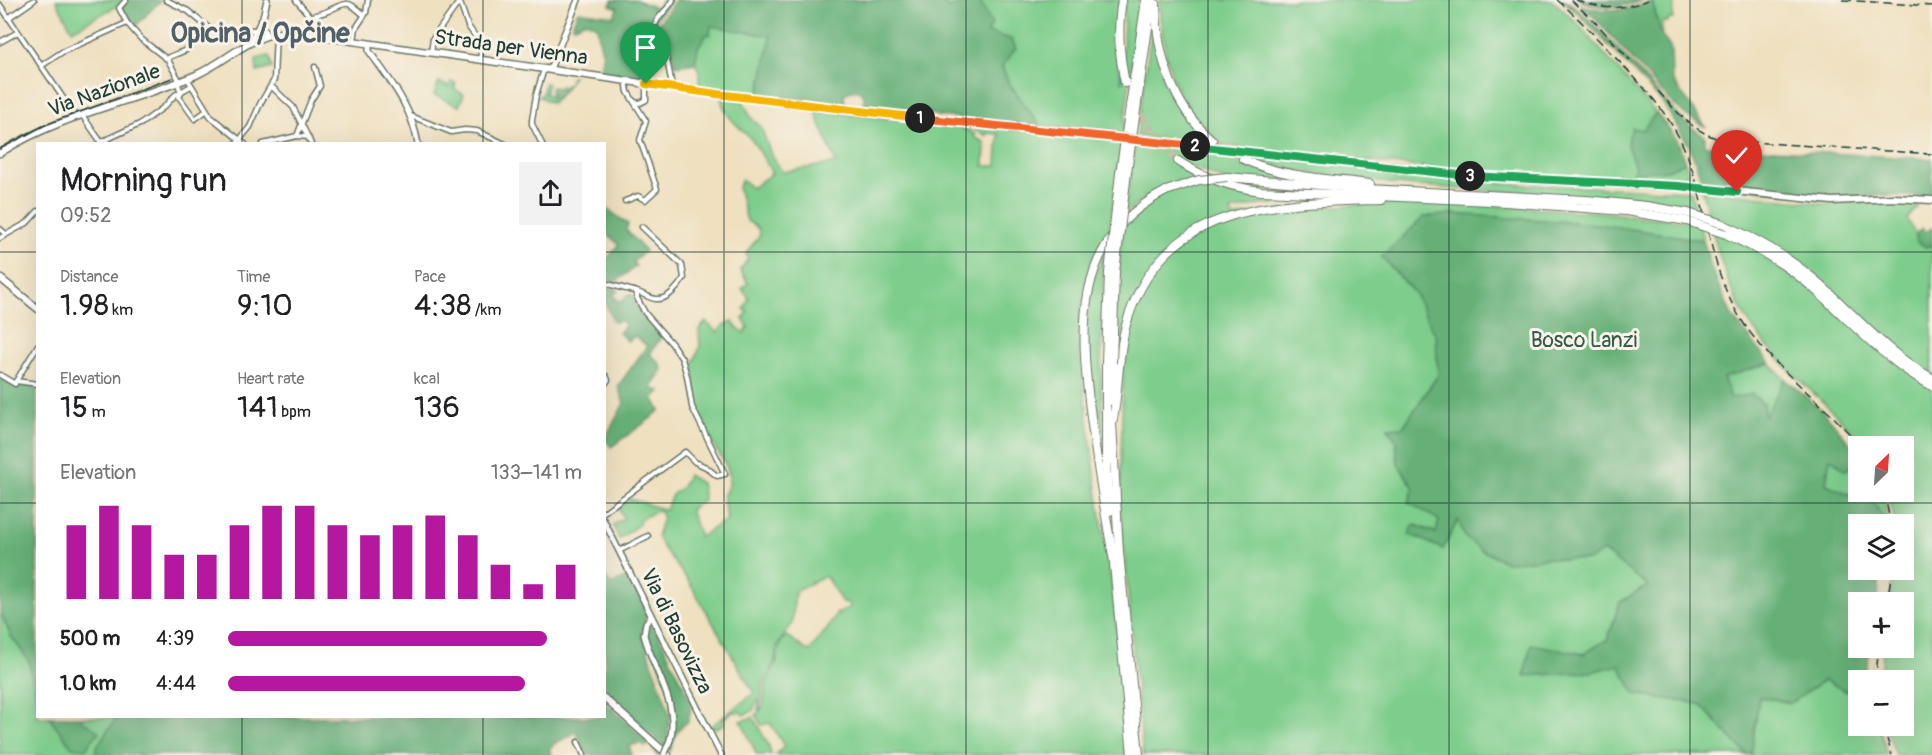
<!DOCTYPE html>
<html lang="en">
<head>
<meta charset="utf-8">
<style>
  body { margin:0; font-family:Pangolin,sans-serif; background:#f2f2f2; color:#202124; height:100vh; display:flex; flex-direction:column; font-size:22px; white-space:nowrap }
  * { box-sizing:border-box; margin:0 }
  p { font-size:20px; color:#757577 }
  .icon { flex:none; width:33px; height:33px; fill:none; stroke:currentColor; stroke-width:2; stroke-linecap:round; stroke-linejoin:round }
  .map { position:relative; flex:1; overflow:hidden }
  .panel { position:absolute; left:36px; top:142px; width:570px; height:576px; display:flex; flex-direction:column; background:#fff; border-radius:0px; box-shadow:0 6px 24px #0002 }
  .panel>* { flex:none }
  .needle { width:39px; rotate:25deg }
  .fabs { position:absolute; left:1848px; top:436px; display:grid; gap:12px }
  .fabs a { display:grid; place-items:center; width:66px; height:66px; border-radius:0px; background:#fff; box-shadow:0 6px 24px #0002; font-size:30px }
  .pin { position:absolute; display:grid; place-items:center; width:51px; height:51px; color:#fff; margin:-62px -26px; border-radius:50% 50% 50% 0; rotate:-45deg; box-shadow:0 0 6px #0007 }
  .pin .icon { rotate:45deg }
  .km { position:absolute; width:30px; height:30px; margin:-15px; border-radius:50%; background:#222; color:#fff; font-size:16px; line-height:30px; text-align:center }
  .round { display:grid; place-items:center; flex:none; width:63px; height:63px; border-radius:0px; background:#f2f2f2 }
  .head { display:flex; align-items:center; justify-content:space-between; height:102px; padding:0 24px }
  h1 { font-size:33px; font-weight:600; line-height:45px }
  .stats { display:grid; grid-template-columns:repeat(3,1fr); gap:9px; height:102px; padding:6px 24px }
  .stats div { display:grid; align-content:center }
  .stats b { font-size:30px; font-weight:600 }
  .stats small { font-size:16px; font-weight:400 }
  .stats p { font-size:16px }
  .chart { height:168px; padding:12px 24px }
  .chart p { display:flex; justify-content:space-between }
  .chart svg { width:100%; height:108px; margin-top:6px; stroke:#b5179e; stroke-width:6 }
  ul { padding:0 24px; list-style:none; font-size:20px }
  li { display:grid; grid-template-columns:96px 72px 1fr; align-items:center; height:45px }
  li i { height:15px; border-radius:8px; background:#b5179e }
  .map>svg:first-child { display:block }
</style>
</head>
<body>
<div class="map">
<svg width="1932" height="755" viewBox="0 0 1932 755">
  <rect width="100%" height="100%" fill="#f7f3e8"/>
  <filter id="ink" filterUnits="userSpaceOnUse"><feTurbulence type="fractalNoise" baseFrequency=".0167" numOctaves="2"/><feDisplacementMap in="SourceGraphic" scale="12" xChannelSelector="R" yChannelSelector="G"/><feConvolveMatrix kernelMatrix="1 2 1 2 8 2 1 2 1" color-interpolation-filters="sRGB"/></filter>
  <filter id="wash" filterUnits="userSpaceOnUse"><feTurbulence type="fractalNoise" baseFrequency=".008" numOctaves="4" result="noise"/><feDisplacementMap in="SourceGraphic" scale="24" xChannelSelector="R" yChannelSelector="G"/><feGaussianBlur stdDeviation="1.35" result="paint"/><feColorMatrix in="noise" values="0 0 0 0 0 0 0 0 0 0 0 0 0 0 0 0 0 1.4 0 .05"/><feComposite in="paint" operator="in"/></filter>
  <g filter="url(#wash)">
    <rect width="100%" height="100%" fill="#efe0c0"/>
    <g fill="#7ecd8c" stroke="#4e8560" stroke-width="1.5" fill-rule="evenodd">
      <path d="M56 0H124L117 6 72 30Z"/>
      <path d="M714 0 758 32 771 36 759 95 699 88V71L695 63 698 47 707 34Z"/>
      <path d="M942 0H1120C1115 29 1116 54 1122 83L1124 10 1126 0H1140L1123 135 1040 126 1009 83 1002 67 1016 48 948 8Z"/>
      <path d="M1159 0H1552L1578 24 1656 113 1643 130 1632 128 1627 145 1635 167 1667 170 1685 162 1691 184 1511 177 1137 136 1152 25C1162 72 1171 111 1210 142L1214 136C1204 127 1194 116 1186 105 1168 80 1160 30 1159 0Z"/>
      <path d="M1655 0H1674L1673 19H1669L1668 22H1662V32H1660L1652 1Z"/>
      <path d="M269 56 272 68 257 72 256 59Z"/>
      <path d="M571 76H573L564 90 552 103 538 96 542 95 545 82 548 84 545 94 550 95 552 87 559 88 560 86H562L552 96 551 98H554L570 81Z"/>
      <path d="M439 82 449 87 451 82 456 84 454 89 464 94 459 106 434 95Z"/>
      <path d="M721 98 743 101 752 119 761 127 770 152 782 172 836 163 815 111 957 126 975 134 974 137 985 143 984 166H997L999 134 987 133 986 136C979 130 970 129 962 125V124L1123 141 1109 231 1092 259 1085 283 1079 325 1086 326 1092 285 1104 250 1101 363 1103 461H1100L1087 345H1079V349L1096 483 1114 601 1127 755H775L785 747 770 723 761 725 756 715 763 707 766 683 776 663 779 647 782 640 787 636C795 640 800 648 809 651L828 628 837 613 838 614 850 607 848 603 842 602 826 577H822L795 592 792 624 777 646 775 661 763 683 760 709 758 710 759 701 756 702 753 711 743 715 740 711 735 713 734 711 724 718V724L717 728 710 727 754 693 689 582 662 546 657 536 663 518 659 510 640 519 639 524 619 539 613 525 624 518 617 507 630 499 666 510 672 495 682 487 688 475 701 483 704 500 690 509 700 537 727 519 723 497 729 484V473L724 461 714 447 697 407 693 364 700 347 699 329 706 322 717 332 725 325 733 322 736 327 745 333 748 327 743 319 748 312 744 309 749 298 742 289 748 283 740 270 748 259 746 253 760 235 758 228 747 221 738 187 742 180 752 188 772 173C765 162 758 145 748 136 736 124 724 115 721 98Z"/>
      <path d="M1135 142 1509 184 1691 191 1703 240 1597 224 1453 214 1424 217 1382 257 1415 294 1436 337 1438 375 1403 427 1388 429 1396 440 1398 464 1414 488 1439 519 1437 533 1415 525 1410 534 1443 549 1458 520 1528 561 1543 558 1590 560 1603 551 1649 586 1620 602 1608 639 1584 654 1531 645 1590 672 1619 665 1635 694 1700 704 1747 755H1143L1120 508 1123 370H1116L1117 289 1123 222 1164 189 1144 198 1124 215ZM1244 156 1259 162 1315 174 1414 186 1620 199 1689 210 1687 221 1597 212 1414 201 1278 210 1253 213 1233 218 1231 211 1252 206 1345 197C1282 196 1232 200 1176 165L1178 161 1227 181 1263 188 1424 194 1316 181 1241 161Z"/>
      <path d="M1702 190 1828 204 1904 201 1913 202 1918 207 1907 219 1916 234 1917 242 1926 247 1932 245V755H1896L1885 726H1904V681H1881L1883 648H1904V603H1889L1894 570H1904V525H1896L1888 492H1904V447H1866C1831 405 1785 372 1752 327 1724 288 1714 236 1702 190Z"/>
      <path d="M1770 363 1785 379 1765 417 1731 398 1723 378Z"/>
      <path d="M1830 457 1845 470 1858 464V492H1880L1885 505 1888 525C1878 503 1847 493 1826 484Z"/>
      <path d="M0 612 11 636 29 661 37 702 38 717H49L54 725 82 721 81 717 118 718C108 729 99 740 95 755H0Z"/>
      <path d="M1824 680 1858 697V726H1879L1887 755H1751L1759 697 1791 703Z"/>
      <path d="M753 717 769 746 771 755H757L741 721Z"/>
    </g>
    <g fill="#66b078" stroke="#427656" stroke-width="1.5">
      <path d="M128 0H161L136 26 121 8Z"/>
      <path d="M612 0H637L658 9 662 0H671C661 19 644 17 658 44L651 46 648 33 636 35 640 54H654L664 57 647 61 651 80 635 79 600 70 603 54C599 44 599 36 597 26L586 21 575 26 572 25 578 11 614 16 618 8 610 5Z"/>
      <path d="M675 0H942L948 8 979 0 992 24 987 32 1011 39 1016 48 1002 67 1009 83 1040 126 938 116 920 111 864 105V96L857 90 848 92 844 95 845 103 759 95 771 36 711 26 710 35 707 34 698 47 695 63 676 66 670 52 667 53C649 17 660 29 675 0Z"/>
      <path d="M1563 0C1580 2 1664 102 1683 120 1689 127 1698 132 1705 136V146L1932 159V197L1884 195 1834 198 1703 184 1690 147 1663 103 1580 15Z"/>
      <path d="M1580 0H1643C1622 8 1600 9 1580 0Z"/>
      <path d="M1652 1 1661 34 1671 49 1672 80 1706 127 1687 116 1669 100 1592 15 1580 5C1605 14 1628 11 1652 1Z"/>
      <path d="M1656 113 1678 141 1685 162 1667 170 1632 173 1635 167 1627 145 1632 128 1643 130Z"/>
      <path d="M605 207 628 224 626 230 645 251 633 262 636 266 614 283 605 278V272L608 270 605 266V261L619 245 611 237 605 235Z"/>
      <path d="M1453 214 1597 224 1703 240 1712 270 1733 318 1770 363 1723 378 1731 398 1752 394 1763 404 1765 416 1785 379 1824 412 1858 453V464L1845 470 1830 458 1826 484 1860 500 1870 496 1887 525H1858V570H1881L1877 603H1858V648H1870L1864 681H1858V697L1824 680 1791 703 1759 697 1751 755H1747L1700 704 1635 694 1619 665 1590 672 1524 676 1531 644 1584 654 1608 639 1620 602 1648 586 1603 551 1590 560 1543 558 1528 561 1507 562 1481 550 1465 537 1458 520 1443 549 1409 534 1414 525 1436 533 1439 520 1408 502 1414 488 1398 464 1396 440 1388 428 1403 427 1438 375 1436 337 1415 294 1382 257 1424 217Z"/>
      <path d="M1922 228 1925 232 1932 228V245L1926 247 1917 242 1916 234Z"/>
      <path d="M605 287 618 290 613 296 621 302 628 294 633 295 635 304 661 337 650 354 658 361 663 370 656 379 652 389 661 391 653 398 660 410 650 419 611 447 605 439 624 403 618 386 647 346 635 336 628 341 619 333 626 325 620 320 614 322 606 305Z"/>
      <path d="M0 378 14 386 19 385 37 386V702L29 661 11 636 0 612Z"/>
      <path d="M604 574 611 585 628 576C633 585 648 607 646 616 645 624 642 628 642 635L667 705 670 717 667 739 672 741C682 705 659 668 647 635L649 622H652L692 703 688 722C677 726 674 741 670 752L605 694Z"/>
      <path d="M605 702 661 755H656L657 753 650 745 645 746 641 743 629 746 632 755H587L576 732 554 744 549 750 552 755H95L97 746 117 717H604Z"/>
      <path d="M49 717H81L83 721 99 732 85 749 72 747Z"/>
    </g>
  </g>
  <g filter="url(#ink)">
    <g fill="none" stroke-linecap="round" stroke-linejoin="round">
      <g stroke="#c5bfa4" stroke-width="8" stroke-dasharray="8 4" stroke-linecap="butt">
        <path d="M1125 83C1138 116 1153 136 1178 161"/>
        <path d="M1212 140 1243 159"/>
      </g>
      <defs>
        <g id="minor">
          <path d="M126 0 119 8 127 23 141 39 168 60 179 80"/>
          <path d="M166 0 188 11 210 29 256 30"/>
          <path d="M296 0 318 26 315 35"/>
          <path d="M459 0 468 26 480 43 481 60"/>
          <path d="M0 5 76 117"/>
          <path d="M311 17C317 14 325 13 330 10 350 0 348 2 364 15"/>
          <path d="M8 18 34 0"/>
          <path d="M354 41 356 28 366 13 368 0"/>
          <path d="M0 42 18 32"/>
          <path d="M641 51 661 46"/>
          <path d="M431 53 433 38 459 2"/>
          <path d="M167 58 186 50 210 29"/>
          <path d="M41 66 62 52 127 23"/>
          <path d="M187 78 211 117 245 144"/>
          <path d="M626 81 628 92 634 102 640 103 646 100V84"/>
          <path d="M177 82 181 92 179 97 195 119 206 111"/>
          <path d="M271 86 293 107 308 137"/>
          <path d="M672 87C670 76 669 65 665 54 662 44 651 34 656 23 659 14 669 9 673 0"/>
          <path d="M82 115 101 142 99 144"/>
          <path d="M411 116 451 132 465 130 477 131 505 144"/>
          <path d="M297 136 311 100 320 86 315 67"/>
          <path d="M101 142 142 123 164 107 175 95 191 86"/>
          <path d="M236 144 250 127 260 104 274 80 276 33"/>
          <path d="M263 144 297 136 308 137 311 144"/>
          <path d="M542 144 532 124V120L536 95 544 69"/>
          <path d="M625 201 638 196 645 200 657 189 640 140 646 121 634 102"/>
          <path d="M0 229 6 234"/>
          <path d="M0 238 27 223 38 211"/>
          <path d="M604 283 637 292V298L645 313 672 344 682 359 687 376 692 407 725 474 717 476 706 467 695 462 685 452 604 512"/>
          <path d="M637 292C644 294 651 299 657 299 668 300 679 286 684 278L682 265 642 227"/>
          <path d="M0 375 15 384 16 381 38 384"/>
          <path d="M16 381 38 345"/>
          <path d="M604 385 608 380 606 376"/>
          <path d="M619 551 648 536"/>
          <path d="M578 742 584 755"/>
        </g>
        <path id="tertiary" d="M651 616 646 623 644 635C653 670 680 704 670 740"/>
        <g id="secondary">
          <path d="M257 29 263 17 267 0"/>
          <path d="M369 44V51C391 82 411 105 418 144"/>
          <path d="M550 69 578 0"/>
          <path d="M604 521 721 755"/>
        </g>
        <g id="primary">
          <path d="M250 41 259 28 264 30 265 36"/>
          <path d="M1143 140 1489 178 1691 187"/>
          <path d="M0 153C61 114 131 103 196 75 231 59 250 33 290 32L717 94 876 114 1110 136"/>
          <path d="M1706 188 1832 201 1893 198 1932 200"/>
          <path d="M0 278 38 309"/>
          <path d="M604 698 668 755"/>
        </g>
        <g id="motorway">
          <path d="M1122 0C1117 29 1119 54 1125 83"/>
          <path d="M1156 4C1156 54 1173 107 1212 140"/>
          <path d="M1243 159C1281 177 1328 179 1370 184"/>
          <path d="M1178 161C1203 178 1231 187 1261 191L1491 201 1626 211 1687 221"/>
          <path d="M1127 172 1152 0"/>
          <path d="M1120 173 1146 0"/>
          <path d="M1227 177 1366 189 1586 200 1646 206 1688 213"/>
          <path d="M1720 223C1755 238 1786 255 1815 280 1854 313 1886 354 1932 378"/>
          <path d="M1726 234C1757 248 1786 264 1812 287 1851 321 1885 361 1932 386"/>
          <path d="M1106 363V468L1110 511"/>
          <path d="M1112 401V363"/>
          <path d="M1112 422 1119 553 1139 755"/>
          <path d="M1112 424C1119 392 1117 357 1126 325 1162 201 1275 203 1381 200"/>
          <path d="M1113 553 1132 755"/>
          <path d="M1113 556C1105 513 1098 469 1092 425 1080 333 1070 240 1166 191"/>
        </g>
      </defs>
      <use href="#minor" stroke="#687665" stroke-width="7"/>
      <use href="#tertiary" stroke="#687665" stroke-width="8"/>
      <use href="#secondary" stroke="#687665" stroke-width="8"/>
      <use href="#primary" stroke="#687665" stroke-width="9"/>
      <use href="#motorway" stroke="#687665" stroke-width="10"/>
      <use href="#minor" stroke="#fff" stroke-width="4"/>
      <use href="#tertiary" stroke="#fff" stroke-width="5"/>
      <use href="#secondary" stroke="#fff" stroke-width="5"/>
      <use href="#primary" stroke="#fff" stroke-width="6"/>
      <use href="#motorway" stroke="#fff" stroke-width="8"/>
      <path stroke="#1f3d34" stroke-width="1.5" d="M0 149 45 125 172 78"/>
      <g stroke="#1f3d34" stroke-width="1.5" stroke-dasharray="9 4.5" stroke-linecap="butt">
        <path d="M1557 0C1576 15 1592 33 1609 51 1644 87 1677 120 1692 169 1707 215 1711 266 1735 309 1765 364 1822 399 1861 447"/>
        <path d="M1571 0 1595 22 1630 60"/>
        <path d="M1576 0C1601 10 1623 10 1648 0"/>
        <path d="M1843 0 1932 6"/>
        <path d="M1658 91C1677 112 1693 132 1722 140L1932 154"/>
        <path d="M1884 492 1891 525"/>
        <path d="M1887 603 1892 570"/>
        <path d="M1875 681 1879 648"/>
        <path d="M1883 726 1892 755"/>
      </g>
      <defs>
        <path id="tertiary-bridge" d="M664 755 670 740"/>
        <g id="primary-bridge">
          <path d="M1110 136 1143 140"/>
          <path d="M1691 187 1706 188"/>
        </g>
        <g id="motorway-bridge">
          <path d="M1166 191 1199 180 1227 177"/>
          <path d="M1688 213 1720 223"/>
          <path d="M1687 221 1726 234"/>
          <path d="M1106 363 1109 273 1120 173"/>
          <path d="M1112 363 1115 272 1127 172"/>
        </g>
      </defs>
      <use href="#tertiary-bridge" stroke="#687665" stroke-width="8" stroke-linecap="butt"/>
      <use href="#primary-bridge" stroke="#687665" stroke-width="9" stroke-linecap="butt"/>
      <use href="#motorway-bridge" stroke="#687665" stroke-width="10" stroke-linecap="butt"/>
      <use href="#tertiary-bridge" stroke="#fff" stroke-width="5"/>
      <use href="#primary-bridge" stroke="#fff" stroke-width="6"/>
      <use href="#motorway-bridge" stroke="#fff" stroke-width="8"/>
    </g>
  </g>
  <g fill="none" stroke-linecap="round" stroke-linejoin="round" filter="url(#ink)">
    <defs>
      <path id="split-1" d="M646 84 717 94 920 118"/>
      <path id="split-2" d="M920 118 1195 146"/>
      <path id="split-3" d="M1195 146 1470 176"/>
      <path id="split-4" d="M1470 176 1678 186 1737 192"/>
    </defs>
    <use href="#split-1" stroke="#fff" stroke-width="12"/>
    <use href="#split-2" stroke="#fff" stroke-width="12"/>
    <use href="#split-3" stroke="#fff" stroke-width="12"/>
    <use href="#split-4" stroke="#fff" stroke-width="12"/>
    <use href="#split-1" stroke="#f5b400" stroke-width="8"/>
    <use href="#split-2" stroke="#f0652b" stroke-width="8"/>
    <use href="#split-3" stroke="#22a559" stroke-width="8"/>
    <use href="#split-4" stroke="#22a559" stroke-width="8"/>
  </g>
  <path fill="none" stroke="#1f3d34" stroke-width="1.5" stroke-opacity="0.55" d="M242 0V144M483 0V144M724 0V755M966 0V755M1208 0V755M1449 0V755M1690 0V755M0 252H38M604 252H1932M0 503H38M604 503H1932M242 717V755M483 717V755"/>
  <g text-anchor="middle" stroke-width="6" stroke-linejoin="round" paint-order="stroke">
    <g font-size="21" fill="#1f3d34" stroke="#f7f3e8">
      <text transform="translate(511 47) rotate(8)" y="7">Strada per Vienna</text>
      <text transform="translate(104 90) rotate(-20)" y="7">Via Nazionale</text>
      <text transform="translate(677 631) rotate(64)" y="7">Via di Basovizza</text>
    </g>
    <g font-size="21" fill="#325a46" stroke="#f7f3e8">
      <text x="1584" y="347">Bosco Lanzi</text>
    </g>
    <g font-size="27" font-weight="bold" fill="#515f68" stroke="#f7f3e8">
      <text x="260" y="42">Opicina / Opčine</text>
    </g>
  </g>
</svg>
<div class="fabs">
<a><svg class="needle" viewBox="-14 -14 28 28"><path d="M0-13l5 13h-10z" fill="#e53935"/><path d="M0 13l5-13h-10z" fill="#757577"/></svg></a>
<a><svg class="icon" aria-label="layers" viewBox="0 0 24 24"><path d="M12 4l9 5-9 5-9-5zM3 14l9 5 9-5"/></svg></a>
<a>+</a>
<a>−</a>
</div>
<div class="pin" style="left:646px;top:84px;background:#1e9e55"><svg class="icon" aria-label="arrive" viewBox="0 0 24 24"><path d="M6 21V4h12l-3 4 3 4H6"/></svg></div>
<div class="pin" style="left:1737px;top:192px;background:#d93025"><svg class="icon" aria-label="check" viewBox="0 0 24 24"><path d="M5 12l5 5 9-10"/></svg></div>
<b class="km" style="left:920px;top:118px">1</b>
<b class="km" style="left:1195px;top:146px">2</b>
<b class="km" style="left:1470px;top:176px">3</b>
<section class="panel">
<div class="head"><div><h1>Morning run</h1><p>09:52</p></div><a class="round"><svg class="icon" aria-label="share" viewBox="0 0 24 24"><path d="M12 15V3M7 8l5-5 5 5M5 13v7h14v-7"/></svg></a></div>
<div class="stats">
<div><p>Distance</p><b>1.98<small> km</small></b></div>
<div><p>Time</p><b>9:10</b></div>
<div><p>Pace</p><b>4:38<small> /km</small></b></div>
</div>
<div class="stats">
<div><p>Elevation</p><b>15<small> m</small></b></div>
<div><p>Heart rate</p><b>141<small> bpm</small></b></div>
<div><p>kcal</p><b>136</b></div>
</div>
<div class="chart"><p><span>Elevation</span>133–141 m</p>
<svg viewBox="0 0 160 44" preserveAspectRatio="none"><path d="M5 44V14M15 44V6M25 44V14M35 44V26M45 44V26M55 44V14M65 44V6M75 44V6M85 44V14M95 44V18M105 44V14M115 44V10M125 44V18M135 44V30M145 44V38M155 44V30"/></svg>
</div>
<ul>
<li><b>500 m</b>4:39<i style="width:90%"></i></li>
<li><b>1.0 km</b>4:44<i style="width:84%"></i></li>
</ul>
</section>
</div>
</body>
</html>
